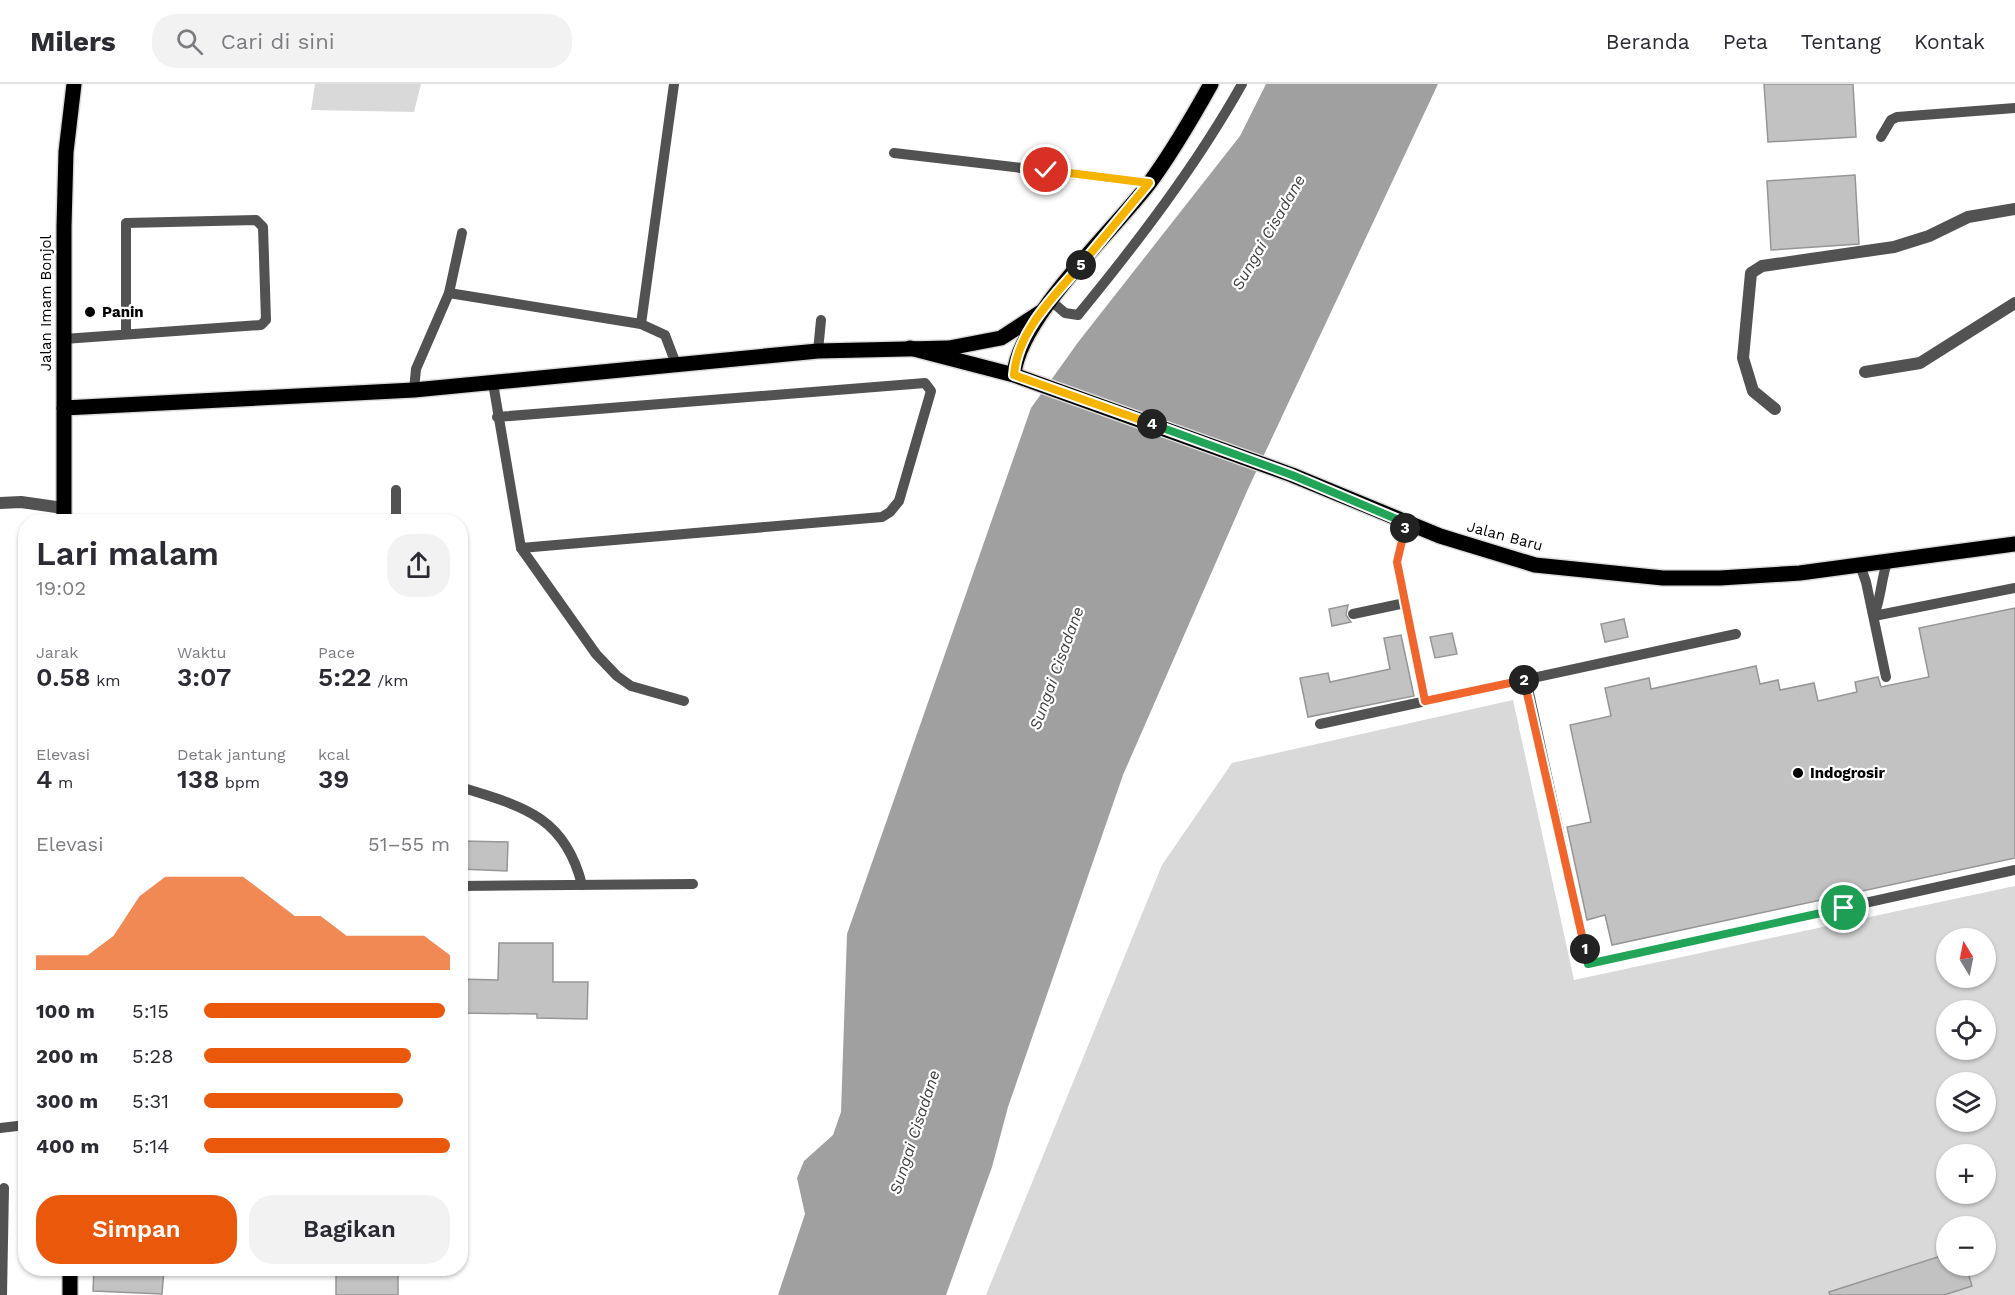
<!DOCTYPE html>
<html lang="id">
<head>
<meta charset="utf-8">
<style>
  body { margin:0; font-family:"Work Sans",sans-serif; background:#f2f2f3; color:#2b2b33; height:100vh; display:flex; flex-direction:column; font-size:22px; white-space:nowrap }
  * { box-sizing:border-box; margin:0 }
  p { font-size:20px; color:#7c7c81 }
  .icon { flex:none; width:33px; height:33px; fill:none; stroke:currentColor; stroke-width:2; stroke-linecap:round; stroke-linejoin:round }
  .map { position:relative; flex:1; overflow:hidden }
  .details { position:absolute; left:18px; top:430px; width:450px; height:762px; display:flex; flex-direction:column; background:#fff; border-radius:24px; box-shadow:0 2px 4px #0004 }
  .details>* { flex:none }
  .needle { width:39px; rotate:350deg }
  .buttons { position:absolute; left:1936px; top:844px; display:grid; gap:12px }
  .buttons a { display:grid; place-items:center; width:60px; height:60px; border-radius:50%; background:#fff; box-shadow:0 2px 4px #0004; font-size:30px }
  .pin { position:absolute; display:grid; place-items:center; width:51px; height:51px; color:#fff; margin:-26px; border:3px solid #fff; border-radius:50%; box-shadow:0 2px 6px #0007 }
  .km { position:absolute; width:30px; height:30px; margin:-15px; border-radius:50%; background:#222; color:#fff; font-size:16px; line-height:30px; text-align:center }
  .round { display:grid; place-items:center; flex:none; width:63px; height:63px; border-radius:24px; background:#f2f2f3 }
  .head { display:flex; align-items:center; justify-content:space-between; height:102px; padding:0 18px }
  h1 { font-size:33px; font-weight:600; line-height:45px }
  .figures { display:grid; grid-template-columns:repeat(3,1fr); gap:9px; height:102px; padding:6px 18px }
  .figures div { display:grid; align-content:center }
  .figures b { font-size:26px; font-weight:600 }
  .figures small { font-size:16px; font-weight:400 }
  .figures p { font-size:16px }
  .chart { height:168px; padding:12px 18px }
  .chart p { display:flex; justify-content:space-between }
  .chart svg { width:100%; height:108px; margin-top:6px; fill:#ea580c; opacity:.7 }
  .button { display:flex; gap:12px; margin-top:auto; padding:12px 18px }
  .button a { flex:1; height:69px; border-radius:24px; background:#ea580c; color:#fff; font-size:24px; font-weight:600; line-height:69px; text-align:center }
  .button a+a { background:#f2f2f3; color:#2b2b33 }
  ul { padding:0 18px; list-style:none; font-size:20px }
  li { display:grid; grid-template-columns:96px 72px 1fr; align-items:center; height:45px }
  li i { height:15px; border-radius:8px; background:#ea580c }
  header { display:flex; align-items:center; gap:36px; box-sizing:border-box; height:84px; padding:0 30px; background:#fff; border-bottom:2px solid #e1e1e2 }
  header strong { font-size:28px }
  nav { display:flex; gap:33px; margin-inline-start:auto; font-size:21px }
  .search { width:420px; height:54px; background:#f2f2f3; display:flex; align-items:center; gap:15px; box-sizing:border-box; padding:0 21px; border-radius:24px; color:#7c7c81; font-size:22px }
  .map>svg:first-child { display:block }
</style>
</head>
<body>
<header>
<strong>Milers</strong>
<div class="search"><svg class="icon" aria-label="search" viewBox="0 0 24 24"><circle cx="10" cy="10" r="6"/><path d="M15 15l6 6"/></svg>Cari di sini</div>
<nav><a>Beranda</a><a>Peta</a><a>Tentang</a><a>Kontak</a></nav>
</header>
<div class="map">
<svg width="2015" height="1211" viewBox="0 0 2015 1211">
  <rect width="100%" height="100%" fill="#fff"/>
  <g fill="#d9d9d9" fill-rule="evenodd">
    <path d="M315 0H421L414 28 311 26Z"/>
    <path d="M1513 616 1574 896 2015 802V1211H986L1162 781 1232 679ZM1947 855H1986V894H1947ZM1947 927H1986V966H1947ZM1947 999H1986V1038H1947ZM1947 1071H1986V1110H1947ZM1947 1143H1986V1182H1947Z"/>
  </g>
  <path fill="#a0a0a0" d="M1266 0H1438L1248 405 1123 691 1008 1023 992 1083 946 1211H778L805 1130 797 1094 804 1077 833 1051 841 1028 847 850 1031 324 1079 257 1240 52Z"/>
  <g fill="#c2c2c2" stroke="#969696" stroke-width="1.5">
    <path d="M1764 0H1853L1856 53 1768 58Z"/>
    <path d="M1855 91 1859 160 1771 166 1767 97Z"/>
    <path d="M1348 521 1346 531 1351 538 1332 542 1329 525Z"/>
    <path d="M2015 524V774L1612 861 1605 831 1587 836 1567 743 1591 738 1570 641 1611 632 1605 604 1649 594 1651 605 1756 582 1760 600 1778 596 1780 606 1814 599 1818 617 1857 608 1855 598 1878 593 1881 603 1929 593 1919 544Z"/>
    <path d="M1624 535 1628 553 1605 558 1601 540Z"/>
    <path d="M1452 549 1457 570 1435 574 1430 553Z"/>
    <path d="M1401 551 1414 612 1308 633 1300 594 1328 589 1330 598 1390 585 1384 554Z"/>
    <path d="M460 757 508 758 507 787 460 785Z"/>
    <path d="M499 859H553V898H588L587 935 537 934V930L460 929V895L498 896Z"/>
    <path d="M1947 1170V1182H1966L1972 1202 1944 1211H1830L1829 1208Z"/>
    <path d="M94 1185H164L162 1210 93 1207Z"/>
    <rect x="336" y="1185" width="62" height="26"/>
  </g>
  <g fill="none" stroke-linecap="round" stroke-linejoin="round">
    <defs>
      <g id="primary">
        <path d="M910 264 1014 291 1292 391 1440 452 1535 481 1663 494H1720L1800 489 2015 460"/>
        <path d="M1014 291C1018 235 1112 148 1148 101 1171 70 1192 34 1211 0"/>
        <path d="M64 324 414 306 818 267 949 264 1001 254 1041 228"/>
        <path d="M64 438V142L66 68 74 0"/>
        <path d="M70 1185V1211"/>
      </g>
    </defs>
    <use href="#primary" stroke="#dbdbdb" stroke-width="18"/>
    <g stroke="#525252" stroke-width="10">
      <path d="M674 0 641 240 665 251 676 280"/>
      <path d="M1881 53 1891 36 1897 33 2015 24"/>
      <path d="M894 69 1149 99"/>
      <path d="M449 209 462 149"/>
      <path d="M1050 216 1065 229 1078 231C1137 159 1196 82 1242 0"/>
      <path d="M64 255 261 241 266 236 263 143 256 136 126 139V250"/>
      <path d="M818 267 821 236"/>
      <path d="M493 299 521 464 596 570 617 592 631 602 684 617"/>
      <path d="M414 306 416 285 449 209 641 240"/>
      <path d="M497 333 925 299 931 307 899 417 890 428 882 433 521 464"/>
      <path d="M396 438V406"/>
      <path d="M1406 439 1397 478 1425 617"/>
      <path d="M1860 481 1866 498 1886 593"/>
      <path d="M1353 530 1405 519"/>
      <path d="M1874 532 2015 504"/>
      <path d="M1874 532C1881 513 1881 497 1887 478"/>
      <path d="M1526 595 1588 880 2015 786"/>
      <path d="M1320 640 1736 550"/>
      <path d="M460 703C522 722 565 732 582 801"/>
      <path d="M460 802 693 800"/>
      <path d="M0 1044 26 1041"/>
      <path d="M2 1211 4 1104"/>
    </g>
    <g stroke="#525252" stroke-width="12">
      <path d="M1865 288 1920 279 2015 219"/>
      <path d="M1775 325 1753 307 1743 274 1751 189 1762 182 1894 163 1929 152 1968 133 2015 125"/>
      <path d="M0 419 21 418 63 424"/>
    </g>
    <use href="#primary" stroke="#000" stroke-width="15"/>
  </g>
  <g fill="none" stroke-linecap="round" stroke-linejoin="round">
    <defs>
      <path id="split-1" d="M1585 865 1588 880 1844 824"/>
      <path id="split-2" d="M1524 596 1585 865"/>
      <path id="split-3" d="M1405 444 1397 478 1425 617 1524 596"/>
      <path id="split-4" d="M1152 340 1292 391 1406 439 1405 444"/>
      <path id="split-5" d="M1081 181C1054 212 1017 248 1014 291L1152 340"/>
      <path id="split-6" d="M1046 86 1149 99 1081 181"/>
    </defs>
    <use href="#split-1" stroke="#fff" stroke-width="12"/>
    <use href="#split-2" stroke="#fff" stroke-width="12"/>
    <use href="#split-3" stroke="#fff" stroke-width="12"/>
    <use href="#split-4" stroke="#fff" stroke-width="12"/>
    <use href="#split-5" stroke="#fff" stroke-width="12"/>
    <use href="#split-6" stroke="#fff" stroke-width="12"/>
    <use href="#split-1" stroke="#22a559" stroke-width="8"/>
    <use href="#split-2" stroke="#f0652b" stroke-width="8"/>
    <use href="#split-3" stroke="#f0652b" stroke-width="8"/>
    <use href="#split-4" stroke="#22a559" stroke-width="8"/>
    <use href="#split-5" stroke="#f5b400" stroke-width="8"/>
    <use href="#split-6" stroke="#f5b400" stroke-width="8"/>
  </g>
  <g fill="#000" stroke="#fff" stroke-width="2">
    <circle cx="90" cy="228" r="6"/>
    <circle cx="1798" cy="689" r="6"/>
  </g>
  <g text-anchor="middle" stroke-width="4.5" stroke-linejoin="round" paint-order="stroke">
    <g font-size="15" fill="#000" stroke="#fff">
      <text transform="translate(46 219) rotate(-90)" y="5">Jalan Imam Bonjol</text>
      <text transform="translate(1505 452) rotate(15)" y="5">Jalan Baru</text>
    </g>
    <g font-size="15" font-weight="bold" fill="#000" stroke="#fff" text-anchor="start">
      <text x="102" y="233">Panin</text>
      <text x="1810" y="694">Indogrosir</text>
    </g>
    <g font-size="16" font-style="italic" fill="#414141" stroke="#fff">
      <text transform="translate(1268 148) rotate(-60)" y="6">Sungai Cisadane</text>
      <text transform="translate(1056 584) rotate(-70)" y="6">Sungai Cisadane</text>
      <text transform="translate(914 1048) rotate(-72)" y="6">Sungai Cisadane</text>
    </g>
  </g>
</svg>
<div class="buttons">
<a><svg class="needle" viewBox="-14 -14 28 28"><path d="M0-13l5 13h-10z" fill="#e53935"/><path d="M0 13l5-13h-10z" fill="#7c7c81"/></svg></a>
<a><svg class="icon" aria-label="locate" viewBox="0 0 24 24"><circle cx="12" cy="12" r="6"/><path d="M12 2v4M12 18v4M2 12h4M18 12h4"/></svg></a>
<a><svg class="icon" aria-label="layers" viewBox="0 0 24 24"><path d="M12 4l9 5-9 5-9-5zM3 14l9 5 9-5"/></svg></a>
<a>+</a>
<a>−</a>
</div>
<div class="pin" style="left:1844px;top:824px;background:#1e9e55"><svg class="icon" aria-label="arrive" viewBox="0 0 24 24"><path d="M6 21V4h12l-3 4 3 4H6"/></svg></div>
<div class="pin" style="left:1046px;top:86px;background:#d93025"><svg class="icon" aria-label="check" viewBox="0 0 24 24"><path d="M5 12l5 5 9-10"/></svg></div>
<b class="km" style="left:1585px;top:865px">1</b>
<b class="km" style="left:1524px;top:596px">2</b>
<b class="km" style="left:1405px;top:444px">3</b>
<b class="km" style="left:1152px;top:340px">4</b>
<b class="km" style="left:1081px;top:181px">5</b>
<section class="details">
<div class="head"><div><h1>Lari malam</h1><p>19:02</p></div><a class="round"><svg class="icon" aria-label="share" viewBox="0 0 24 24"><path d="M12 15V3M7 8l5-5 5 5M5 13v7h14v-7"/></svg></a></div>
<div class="figures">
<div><p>Jarak</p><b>0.58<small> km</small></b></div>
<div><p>Waktu</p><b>3:07</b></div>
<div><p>Pace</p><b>5:22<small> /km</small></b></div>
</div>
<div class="figures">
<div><p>Elevasi</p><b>4<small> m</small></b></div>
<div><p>Detak jantung</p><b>138<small> bpm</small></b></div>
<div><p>kcal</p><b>39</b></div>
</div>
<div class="chart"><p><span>Elevasi</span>51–55 m</p>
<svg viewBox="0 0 160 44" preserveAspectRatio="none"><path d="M0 44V38L10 38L20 38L30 30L40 14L50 6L60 6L70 6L80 6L90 14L100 22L110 22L120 30L130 30L140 30L150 30L160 38V44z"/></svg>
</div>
<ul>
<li><b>100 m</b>5:15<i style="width:98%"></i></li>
<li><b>200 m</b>5:28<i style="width:84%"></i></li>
<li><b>300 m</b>5:31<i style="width:81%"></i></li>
<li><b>400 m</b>5:14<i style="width:100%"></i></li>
</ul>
<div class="button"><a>Simpan</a><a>Bagikan</a></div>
</section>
</div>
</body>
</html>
